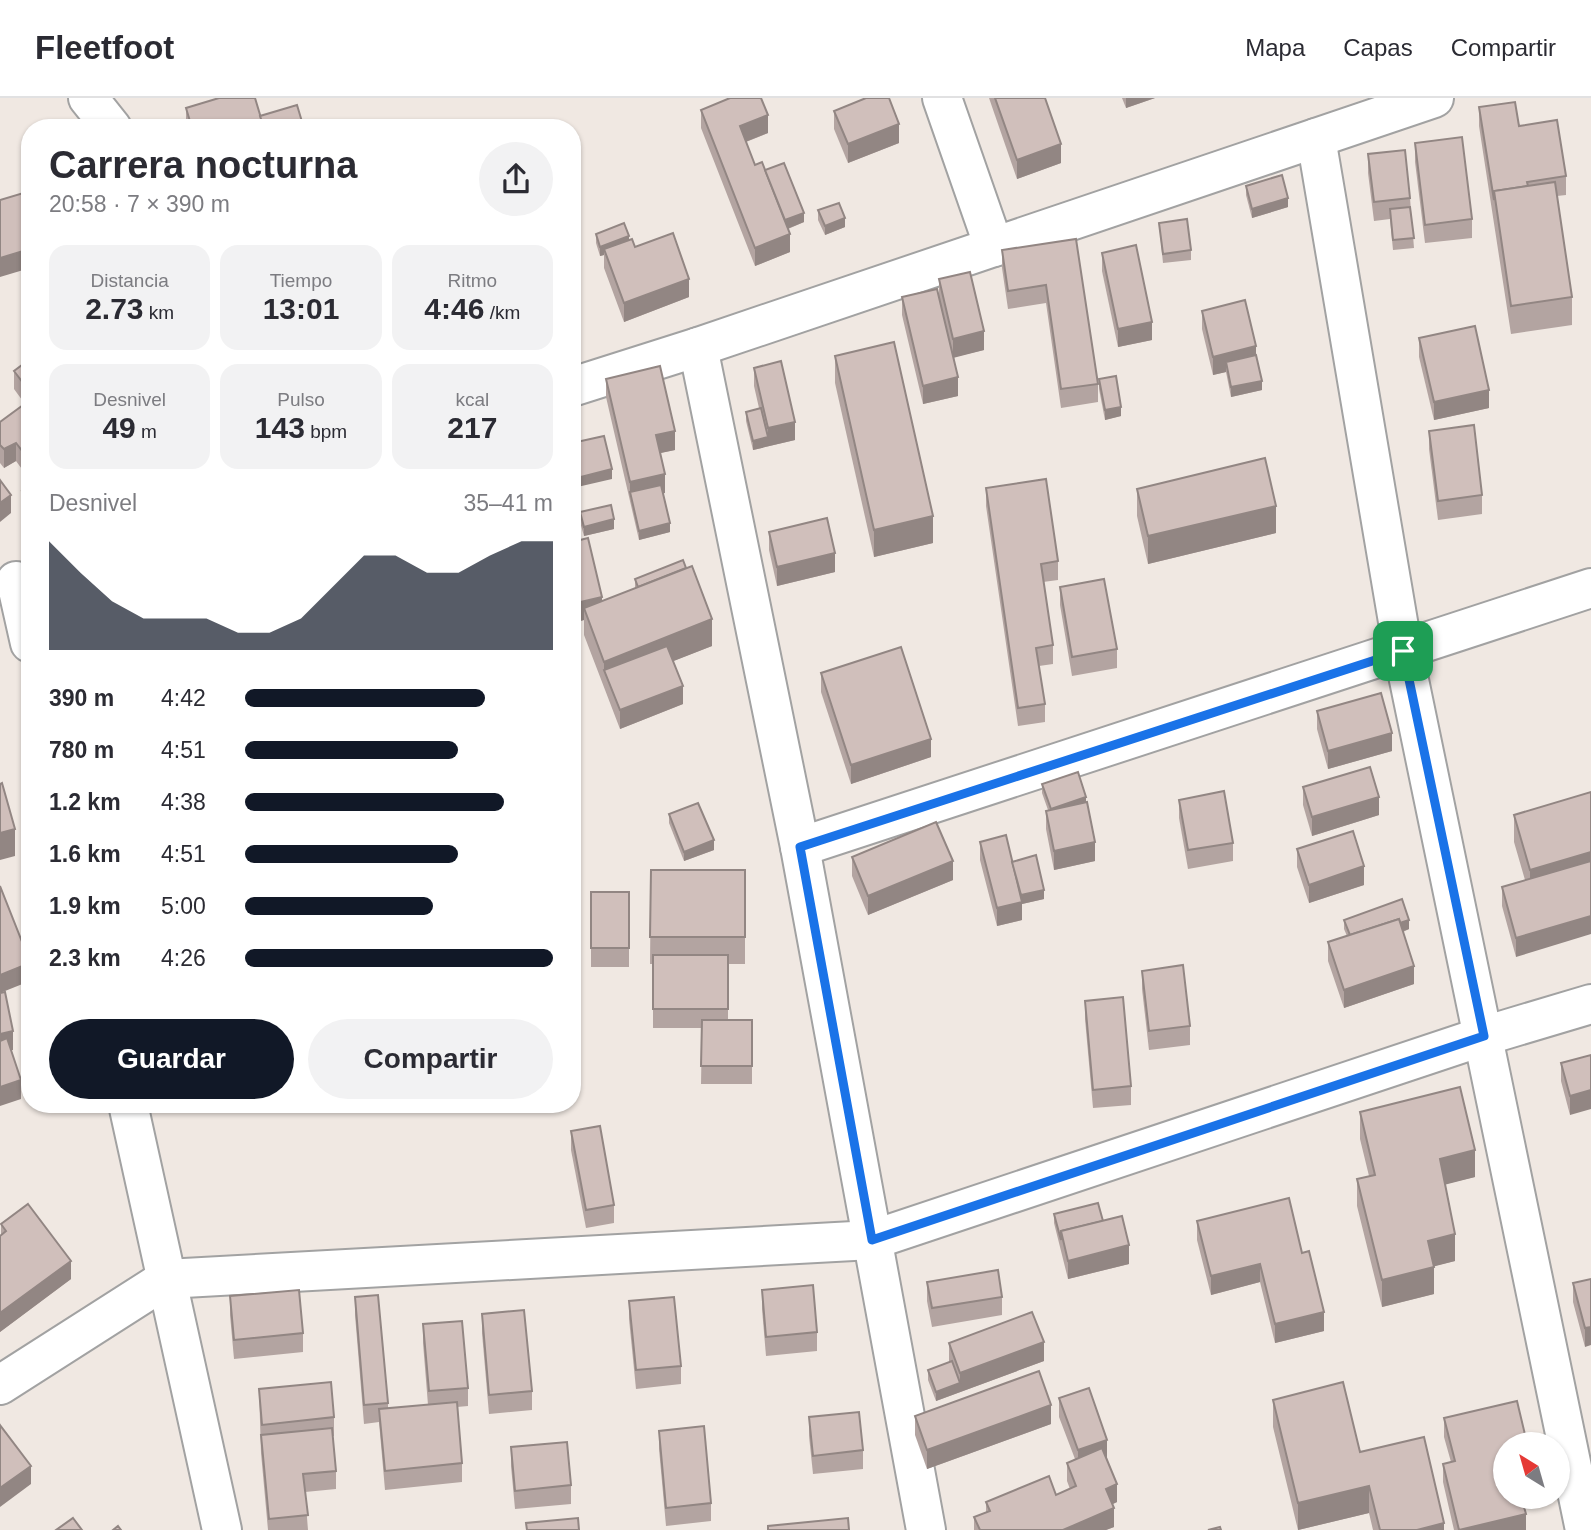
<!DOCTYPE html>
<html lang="es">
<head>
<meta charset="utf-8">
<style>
  body { margin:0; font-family:Helvetica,sans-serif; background:#f2f2f3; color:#2b2b33; height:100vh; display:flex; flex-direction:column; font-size:26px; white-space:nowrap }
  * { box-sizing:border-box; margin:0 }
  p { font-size:23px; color:#7c7c81 }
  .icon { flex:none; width:38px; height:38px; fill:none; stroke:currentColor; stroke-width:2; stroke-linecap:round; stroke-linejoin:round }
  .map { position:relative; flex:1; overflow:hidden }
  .drawer { position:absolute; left:21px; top:21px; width:560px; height:994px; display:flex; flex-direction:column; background:#fff; border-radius:28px; box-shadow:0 2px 5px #0004 }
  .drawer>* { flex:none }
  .needle { width:46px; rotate:323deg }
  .buttons { position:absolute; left:1493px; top:1334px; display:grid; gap:14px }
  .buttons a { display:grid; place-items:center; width:77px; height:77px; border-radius:50%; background:#fff; box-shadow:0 2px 5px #0004; font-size:35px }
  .pin { position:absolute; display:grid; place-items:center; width:60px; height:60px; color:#fff; margin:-30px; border-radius:14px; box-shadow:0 4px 10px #0006 }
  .round { display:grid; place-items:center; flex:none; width:74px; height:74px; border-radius:37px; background:#f2f2f3 }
  .summary { display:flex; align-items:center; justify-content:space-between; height:119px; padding:0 28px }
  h1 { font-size:38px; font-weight:700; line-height:52px }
  .stats { display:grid; grid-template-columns:repeat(3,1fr); gap:10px; height:119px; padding:7px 28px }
  .stats div { display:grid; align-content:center; border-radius:18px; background:#f2f2f3; text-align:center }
  .stats b { font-size:30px; font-weight:700 }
  .stats small { font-size:19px; font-weight:400 }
  .stats p { font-size:19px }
  .chart { height:196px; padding:14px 28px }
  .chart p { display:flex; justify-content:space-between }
  .chart svg { width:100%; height:126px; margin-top:7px; fill:#111827; opacity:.7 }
  .cta { display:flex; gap:14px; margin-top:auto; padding:14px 28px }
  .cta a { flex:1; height:80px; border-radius:42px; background:#111827; color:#fff; font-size:28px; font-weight:700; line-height:80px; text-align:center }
  .cta a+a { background:#f2f2f3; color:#2b2b33 }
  ul { padding:0 28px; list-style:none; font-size:23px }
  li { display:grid; grid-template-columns:112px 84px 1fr; align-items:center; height:52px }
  li i { height:18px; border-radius:9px; background:#111827 }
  header { display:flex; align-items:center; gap:42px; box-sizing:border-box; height:98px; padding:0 35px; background:#fff; border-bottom:2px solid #e1e1e2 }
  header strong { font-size:33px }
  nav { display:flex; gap:38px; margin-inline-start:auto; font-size:24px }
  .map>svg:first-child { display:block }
</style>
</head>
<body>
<header>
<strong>Fleetfoot</strong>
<nav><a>Mapa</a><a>Capas</a><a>Compartir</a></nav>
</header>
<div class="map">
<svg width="1591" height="1432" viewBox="0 0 1591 1432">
  <rect width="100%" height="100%" fill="#f0e8e2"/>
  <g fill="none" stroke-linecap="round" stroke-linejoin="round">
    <defs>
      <g id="street">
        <path d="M88 0 112 30"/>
        <path d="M942 0 994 149"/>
        <path d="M1316 40 1403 553 1585 1432"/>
        <path d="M698 249 800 749 926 1432"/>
        <path d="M572 289 698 249 1434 0"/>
        <path d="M16 483 30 545"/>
        <path d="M800 749 1591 490"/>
        <path d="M128 1006 222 1432"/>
        <path d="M0 1287 166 1181 872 1142 1484 938 1591 906"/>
      </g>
    </defs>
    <use href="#street" stroke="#a2a2a2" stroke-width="42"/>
    <use href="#street" stroke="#fff" stroke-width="38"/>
  </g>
  <g fill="#b3a4a1">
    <path d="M989 0H1045L1061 65 1017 81Z"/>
    <path d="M1122 0H1155L1126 10Z"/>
    <path d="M1479 9 1519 28 1566 78V97L1557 98 1572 199V227L1511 236 1479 28Z"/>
    <path d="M186 10 260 18 303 30H186Z"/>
    <path d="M701 12 768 35 746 44 755 67 765 72 804 124 788 131 790 154 755 168 701 30Z"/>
    <path d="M834 13 899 45 848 65 834 31Z"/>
    <path d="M1415 45 1472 121V140L1425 145 1415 64Z"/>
    <path d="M1368 56 1410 100 1414 150 1393 152 1390 121 1374 123 1368 75Z"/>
    <path d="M1246 88 1288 109 1252 120 1246 97Z"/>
    <path d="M818 112 845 129 825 137 818 122Z"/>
    <path d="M1159 125 1191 152V162L1163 165Z"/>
    <path d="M596 136 629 142 635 149 689 199 624 224 604 170V157L600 158 596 145Z"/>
    <path d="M1076 141 1098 286V304L1061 310 1046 205 1008 211 1002 170V152Z"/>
    <path d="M1102 155 1152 242 1118 249 1102 173Z"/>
    <path d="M939 181 984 252 954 259 958 298 923 306 902 217V199L939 198Z"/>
    <path d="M1202 213 1256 257 1262 292 1231 299 1226 274 1213 277 1202 231Z"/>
    <path d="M1419 240 1489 310 1434 322 1419 259Z"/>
    <path d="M835 258 933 445 874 459 835 285Z"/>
    <path d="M30 261V382L16 363 4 370 0 365V324L25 306 14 291V273Z"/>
    <path d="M754 270 795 342 753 352 746 323V314L759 310 754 288Z"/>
    <path d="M606 281 675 352 660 355 665 395H663L670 434 639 442 606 299Z"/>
    <path d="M1099 281 1121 318 1105 322 1099 291Z"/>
    <path d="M1429 333 1482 397V416L1438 422 1429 351Z"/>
    <path d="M30 387V413L22 403V393Z"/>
    <path d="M986 390 1058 463V482L1043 484 1053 547V566L1039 568 1045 606V624L1018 628 986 408Z"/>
    <path d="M1137 391 1276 435 1148 466 1137 418Z"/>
    <path d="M580 414 614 431 584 438 580 424Z"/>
    <path d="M769 434 835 474 777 488 769 452Z"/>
    <path d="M572 444 602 503 635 490V481L712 548 673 563 683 606 620 631 584 537V522L572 525Z"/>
    <path d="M1060 489 1117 551V570L1072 578 1060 507Z"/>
    <path d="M821 575 931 659 851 686 821 594Z"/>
    <path d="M1317 613 1392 653 1328 671 1317 631Z"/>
    <path d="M1042 686 1086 704 1095 763 1054 772 1046 731V713L1048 712 1042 695Z"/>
    <path d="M1303 689 1379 717 1312 738 1303 707Z"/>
    <path d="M1591 694 1516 859 1502 808V789L1525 782 1514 744V717Z"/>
    <path d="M1179 702 1233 745V763L1188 771 1179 720Z"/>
    <path d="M669 716 714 752 684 763 669 725Z"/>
    <path d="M980 744 1012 764 1044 801 1022 806V822L997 828 980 762Z"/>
    <path d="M1297 751 1364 787 1309 805 1297 769Z"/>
    <path d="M852 759 953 782 868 817 852 778Z"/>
    <path d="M651 772H745V866H728V922H752V986H701L702 930H653V866H650Z"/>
    <rect x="591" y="794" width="38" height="75"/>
    <path d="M1344 822 1409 831 1403 834 1414 886 1344 910 1328 863V844L1347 838 1344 831Z"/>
    <path d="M1142 873 1190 928V947L1149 952 1142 891Z"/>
    <path d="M1085 903 1131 988V1007L1093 1010 1085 921Z"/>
    <path d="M1591 957 1570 1017 1561 983V965Z"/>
    <path d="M1360 1014 1475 1079 1445 1086 1455 1163 1434 1168V1196L1382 1209 1357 1108V1081L1369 1078 1360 1041Z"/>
    <path d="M571 1033 614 1107V1125L586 1130 571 1052Z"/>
    <path d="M1054 1116 1103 1123 1129 1166 1068 1181 1054 1125Z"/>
    <path d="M1197 1123 1302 1155 1324 1233 1275 1245 1260 1184 1211 1197 1197 1142Z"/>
    <path d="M1 1126 71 1181 0 1234V1138L1 1137Z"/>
    <path d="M1591 1181 1585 1249 1573 1204V1185Z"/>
    <path d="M927 1184 1002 1199V1217L932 1229 927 1203Z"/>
    <path d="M762 1192 817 1234V1253L766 1258 762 1211Z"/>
    <path d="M230 1198 303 1235V1254L234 1261 230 1217Z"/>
    <path d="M355 1199 388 1305V1311L428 1307 423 1245V1226L468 1290V1308L457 1309 462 1365V1384L385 1392 379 1324 364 1326 355 1217Z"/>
    <path d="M629 1203 681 1268V1286L636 1291 629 1221Z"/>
    <path d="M482 1216 532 1293V1312L489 1316 482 1235Z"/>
    <path d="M949 1245 1044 1263 936 1303 928 1282V1272L949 1264Z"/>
    <path d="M259 1291 334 1319V1338H333L336 1373V1391L305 1394 308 1432H268L261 1355Z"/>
    <path d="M1059 1300 1107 1360 1117 1404 1113 1406 1114 1429 1106 1432H974V1419L986 1414V1404L1056 1397 1070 1391 1067 1383V1365L1075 1361 1059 1319Z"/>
    <path d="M1273 1302 1360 1354 1444 1432H1373L1369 1415 1298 1432 1273 1329Z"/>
    <path d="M915 1318 1051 1326 927 1371 915 1337Z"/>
    <path d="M809 1319 863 1352V1371L813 1376 809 1338Z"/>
    <path d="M1444 1320 1527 1346H1505L1526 1432H1454L1443 1384V1366L1451 1364 1444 1339Z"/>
    <path d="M659 1333 711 1405V1423L666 1428 659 1351Z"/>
    <path d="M511 1349 571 1387V1406L515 1411 511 1368Z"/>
  </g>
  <g fill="#928683">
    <path d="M1126 0H1155L1126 10Z"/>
    <path d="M768 17V35L740 46V28Z"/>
    <path d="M899 26V45L848 65V46Z"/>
    <path d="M1061 46V65L1017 81V62Z"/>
    <path d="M1288 100V109L1252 120V111Z"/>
    <path d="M804 115V124L782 133V124Z"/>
    <path d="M845 120V129L825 137V128Z"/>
    <path d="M790 136V154L755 168V150Z"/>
    <path d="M629 138V148L604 151V157L600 158V149Z"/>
    <path d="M30 151V170L0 179V160Z"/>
    <path d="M689 181V199L624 224V205Z"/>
    <path d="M1152 224V242L1118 249V231Z"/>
    <path d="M984 233V252L953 260V241Z"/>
    <path d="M1256 248V266L1226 264V274L1213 277V259Z"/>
    <path d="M958 279V298L923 306V288Z"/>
    <path d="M1262 283V292L1231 299V289Z"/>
    <path d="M1489 292V310L1434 322V304Z"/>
    <path d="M1121 309V318L1105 322V312Z"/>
    <path d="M795 324V342L753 352V343L768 339V330Z"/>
    <path d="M675 333V352L656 356V337Z"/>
    <path d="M16 345V363L4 370V351Z"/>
    <path d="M612 371V381L573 390V381Z"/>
    <path d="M665 376V395L633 402 630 394V384Z"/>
    <path d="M11 397V415L0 424V405Z"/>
    <path d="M1276 408V435L1148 466V438Z"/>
    <path d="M933 418V445L874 459V432Z"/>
    <path d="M614 421V431L584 438V429Z"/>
    <path d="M670 425V434L639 442V433Z"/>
    <path d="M835 455V474L777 488V469Z"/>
    <path d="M602 499V518L584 510V522L572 525V506Z"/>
    <path d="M712 521V548L610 588 604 572V591V564Z"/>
    <path d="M683 588V606L620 631V612Z"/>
    <path d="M1392 635V653L1328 671V653Z"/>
    <path d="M931 641V659L851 686V667Z"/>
    <path d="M1086 699V708L1051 720V711Z"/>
    <path d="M1379 699V717L1312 738V719Z"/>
    <path d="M15 731V758L0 762V735Z"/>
    <path d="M714 742V752L684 763V754Z"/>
    <path d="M1095 744V763L1054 772V753Z"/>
    <path d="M1591 754V781L1530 799V772Z"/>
    <path d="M953 763V782L868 817V798Z"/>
    <path d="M1364 768V787L1309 805V787Z"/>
    <path d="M1044 792V801L1022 806V822L997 828V810L1019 798Z"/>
    <path d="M1591 818V836L1516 859V840Z"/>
    <path d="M1409 822V831L1352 852V843Z"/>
    <path d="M30 865V883L0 895V877Z"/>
    <path d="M1414 868V886L1344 910V892Z"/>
    <path d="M13 933V952L0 954V936Z"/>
    <path d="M21 982V1001L0 1008V989Z"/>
    <path d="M1591 992V1011L1570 1017V998Z"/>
    <path d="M1475 1052V1079L1440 1088V1061Z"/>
    <path d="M1455 1136V1163L1428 1170V1143Z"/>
    <path d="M1129 1147V1166L1068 1181V1163Z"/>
    <path d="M71 1163V1181L0 1234V1215Z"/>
    <path d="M1260 1166V1184L1211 1197V1178Z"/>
    <path d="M1434 1169V1196L1382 1209V1182Z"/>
    <path d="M1324 1214V1233L1275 1245V1226Z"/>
    <path d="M1591 1229V1247L1585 1249V1230Z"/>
    <path d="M1044 1244V1263L936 1303V1294L960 1285V1275Z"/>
    <path d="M1051 1307V1326L927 1371V1352Z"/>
    <path d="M1107 1342V1360L1078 1371V1352Z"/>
    <path d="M31 1368V1386L0 1409V1390Z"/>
    <path d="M1117 1386V1404L1106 1409V1391Z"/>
    <path d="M1369 1388V1415L1298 1432V1405Z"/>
    <path d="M1114 1410V1429L1106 1432H1063Z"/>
    <path d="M1526 1416V1432H1460Z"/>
    <path d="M1444 1425V1432H1417Z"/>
  </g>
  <g fill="#d0bfbb" stroke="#928683" stroke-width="2">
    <path d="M219 0H255L264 30H192L186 10Z"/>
    <path d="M730 0H761L768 17 740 28 755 67 762 64 790 136 755 150 701 12Z"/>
    <path d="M866 0H889L899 26 848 46 834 13Z"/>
    <path d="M995 0H1045L1061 46 1017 62Z"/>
    <path d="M1515 4 1519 28 1557 22 1566 78 1527 84 1528 88 1494 93V102L1479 9Z"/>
    <path d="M297 7 303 27 294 30H264L260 18Z"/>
    <path d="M1462 39 1472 121 1425 127 1415 45Z"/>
    <path d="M1405 52 1410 100 1374 104 1368 56Z"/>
    <path d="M784 65 804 115 785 122 765 72Z"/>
    <path d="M1282 77 1288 100 1252 111 1246 88Z"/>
    <path d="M1555 84 1572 199 1511 208 1494 93Z"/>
    <path d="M30 93V151L0 160V102Z"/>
    <path d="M839 105 845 120 825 128 818 112Z"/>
    <path d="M1410 109 1414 140 1393 142 1390 111Z"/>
    <path d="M1187 121 1191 152 1163 156 1159 125Z"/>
    <path d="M624 125 629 138 600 149 596 136Z"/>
    <path d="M673 135 689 181 624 205 604 151 632 141 635 149Z"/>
    <path d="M1076 141 1098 286 1061 291 1046 187 1008 193 1002 152Z"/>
    <path d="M1136 147 1152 224 1118 231 1102 155Z"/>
    <path d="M970 174 984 233 953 241 939 181Z"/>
    <path d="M937 191 958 279 923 288 902 199Z"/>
    <path d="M1245 202 1256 248 1213 259 1202 213Z"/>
    <path d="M1475 228 1489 292 1434 304 1419 240Z"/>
    <path d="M894 244 933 418 874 432 835 258Z"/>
    <path d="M1256 257 1262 283 1231 289 1226 264Z"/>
    <path d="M30 261V294L14 273Z"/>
    <path d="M781 263 795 324 768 330 754 270Z"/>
    <path d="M660 268 675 333 656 337 665 376 630 384 606 281Z"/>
    <path d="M1116 278 1121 309 1105 312 1099 281Z"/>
    <path d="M30 302V363L16 345 4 351 0 347V324Z"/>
    <path d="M761 310 768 339 753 343 746 314Z"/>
    <path d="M1474 327 1482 397 1438 403 1429 333Z"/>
    <path d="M604 338 612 371 573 381 572 345Z"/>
    <path d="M1265 360 1276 408 1148 438 1137 391Z"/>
    <path d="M1046 381 1058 463 1041 466 1053 547 1036 550 1045 606 1018 610 986 390Z"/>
    <path d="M0 382 11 397 0 405Z"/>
    <path d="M30 387V403L22 393Z"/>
    <path d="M661 387 670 425 639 433 630 394Z"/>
    <path d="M611 407 614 421 584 429 580 414Z"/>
    <path d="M827 420 835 455 777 469 769 434Z"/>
    <path d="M588 440 602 499 572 506V444Z"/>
    <path d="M683 462 686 470 638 489 635 481Z"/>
    <path d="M692 468 712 521 604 564 584 510Z"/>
    <path d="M1104 481 1117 551 1072 559 1060 489Z"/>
    <path d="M667 548 683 588 620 612 604 572Z"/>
    <path d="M901 549 931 641 851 667 821 575Z"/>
    <path d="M1381 595 1392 635 1328 653 1317 613Z"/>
    <path d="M1370 669 1379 699 1312 719 1303 689Z"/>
    <path d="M1078 674 1086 699 1051 711 1042 686Z"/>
    <path d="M2 685 15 731 0 735V686Z"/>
    <path d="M1224 693 1233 745 1188 752 1179 702Z"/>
    <path d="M1591 694V754L1530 772 1514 717Z"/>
    <path d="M1087 704 1095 744 1054 753 1046 713Z"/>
    <path d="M698 705 714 742 684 754 669 716Z"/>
    <path d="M936 724 953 763 868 798 852 759Z"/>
    <path d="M1353 733 1364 768 1309 787 1297 751Z"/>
    <path d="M1006 737 1022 804 997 810 980 744Z"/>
    <path d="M1036 757 1044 792 1021 797 1012 764Z"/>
    <path d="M1591 763V818L1516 840 1502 789Z"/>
    <path d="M651 772H745V839H650Z"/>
    <path d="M0 788 30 864V865L0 877Z"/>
    <rect x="591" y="794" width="38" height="56"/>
    <path d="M1402 801 1409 822 1400 825 1399 821 1350 837 1344 822Z"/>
    <path d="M1399 821 1414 868 1344 892 1328 844Z"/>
    <rect x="653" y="857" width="75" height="54"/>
    <path d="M1183 867 1190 928 1149 933 1142 873Z"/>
    <path d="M5 894 13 933 0 936V895Z"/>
    <path d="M1123 899 1131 988 1093 992 1085 903Z"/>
    <path d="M702 922H752V968H701Z"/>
    <path d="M7 940 21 982 0 989V943Z"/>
    <path d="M1591 957V992L1570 998 1561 965Z"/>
    <path d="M1460 989 1475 1052 1440 1061 1455 1136 1428 1143 1434 1169 1382 1182 1357 1081 1375 1077 1360 1014Z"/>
    <path d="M600 1028 614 1107 586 1112 571 1033Z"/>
    <path d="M1289 1100 1302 1155 1309 1153 1324 1214 1275 1226 1260 1166 1211 1178 1197 1123Z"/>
    <path d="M1098 1105 1103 1123 1061 1133V1142L1054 1116Z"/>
    <path d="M28 1106 71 1163 0 1215V1138L6 1133 1 1126Z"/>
    <path d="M1122 1118 1129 1147 1068 1163 1061 1133Z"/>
    <path d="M998 1172 1002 1199 932 1210 927 1184Z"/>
    <path d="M1591 1181V1229L1585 1230 1573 1185Z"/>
    <path d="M813 1187 817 1234 766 1239 762 1192Z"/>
    <path d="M299 1192 303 1235 234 1242 230 1198Z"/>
    <path d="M378 1197 388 1305 364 1307 355 1199Z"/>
    <path d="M674 1199 681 1268 636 1272 629 1203Z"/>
    <path d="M524 1212 532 1293 489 1297 482 1216Z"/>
    <path d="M1032 1214 1044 1244 960 1275 949 1245Z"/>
    <path d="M462 1223 468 1290 429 1293 423 1226Z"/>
    <path d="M952 1263 960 1285 936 1294 928 1272Z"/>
    <path d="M1039 1273 1051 1307 927 1352 915 1318Z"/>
    <path d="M331 1284 334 1319 262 1327 259 1291Z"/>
    <path d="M1343 1284 1360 1354 1424 1339 1444 1425 1417 1432H1380L1369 1388 1298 1405 1273 1302Z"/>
    <path d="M1089 1290 1107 1342 1078 1352 1059 1300Z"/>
    <path d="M1517 1303 1527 1345 1505 1346V1398H1521L1526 1416 1459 1432 1443 1366 1455 1363 1444 1320Z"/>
    <path d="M457 1304 462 1365 385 1373 379 1311Z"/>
    <path d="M859 1314 863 1352 813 1358 809 1319Z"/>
    <path d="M0 1327 31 1368 0 1390Z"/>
    <path d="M704 1328 711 1405 666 1410 659 1333Z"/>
    <path d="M332 1330 336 1373 303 1376 308 1417 269 1421 261 1337Z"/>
    <path d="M567 1344 571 1387 515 1393 511 1349Z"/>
    <path d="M1102 1350 1117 1386 1106 1391 1114 1410 1063 1432H980L974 1419 990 1413 986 1404 1049 1378 1056 1397 1076 1388 1067 1365Z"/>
    <path d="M73 1420 82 1432H56Z"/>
    <path d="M578 1420 579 1432H527L526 1425Z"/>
    <path d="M848 1420 849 1432H768V1428Z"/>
    <path d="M118 1428 121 1432H113Z"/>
    <path d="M1220 1429 1221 1432H1208Z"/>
  </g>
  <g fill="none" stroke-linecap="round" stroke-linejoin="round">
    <defs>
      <path id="route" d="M1403 553 1484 938 872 1142 800 749Z"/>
    </defs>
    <use href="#route" stroke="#fff" stroke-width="14"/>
    <use href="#route" stroke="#1a73e8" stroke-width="9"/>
  </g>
</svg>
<div class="buttons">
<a><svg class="needle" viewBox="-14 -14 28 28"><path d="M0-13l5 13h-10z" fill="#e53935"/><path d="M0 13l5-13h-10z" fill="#7c7c81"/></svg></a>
</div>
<div class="pin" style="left:1403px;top:553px;background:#1e9e55"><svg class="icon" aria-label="arrive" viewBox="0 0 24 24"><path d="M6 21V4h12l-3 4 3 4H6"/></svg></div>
<section class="drawer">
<div class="summary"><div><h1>Carrera nocturna</h1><p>20:58 · 7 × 390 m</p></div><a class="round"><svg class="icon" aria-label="share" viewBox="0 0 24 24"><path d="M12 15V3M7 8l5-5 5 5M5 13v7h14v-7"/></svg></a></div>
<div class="stats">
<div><p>Distancia</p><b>2.73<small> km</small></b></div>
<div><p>Tiempo</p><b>13:01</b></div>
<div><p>Ritmo</p><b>4:46<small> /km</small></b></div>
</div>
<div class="stats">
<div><p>Desnivel</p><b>49<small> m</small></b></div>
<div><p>Pulso</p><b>143<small> bpm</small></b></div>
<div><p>kcal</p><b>217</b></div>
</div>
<div class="chart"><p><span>Desnivel</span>35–41 m</p>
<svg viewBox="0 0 160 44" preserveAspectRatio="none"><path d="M0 44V6L10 17L20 27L30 33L40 33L50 33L60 38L70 38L80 33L90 22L100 11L110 11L120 17L130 17L140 11L150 6L160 6V44z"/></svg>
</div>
<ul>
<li><b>390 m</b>4:42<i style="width:78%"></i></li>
<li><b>780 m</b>4:51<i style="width:69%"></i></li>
<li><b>1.2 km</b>4:38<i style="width:84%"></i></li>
<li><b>1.6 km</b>4:51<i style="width:69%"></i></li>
<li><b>1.9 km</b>5:00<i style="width:61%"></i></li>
<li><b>2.3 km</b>4:26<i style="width:100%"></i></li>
</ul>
<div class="cta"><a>Guardar</a><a>Compartir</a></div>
</section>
</div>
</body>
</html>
